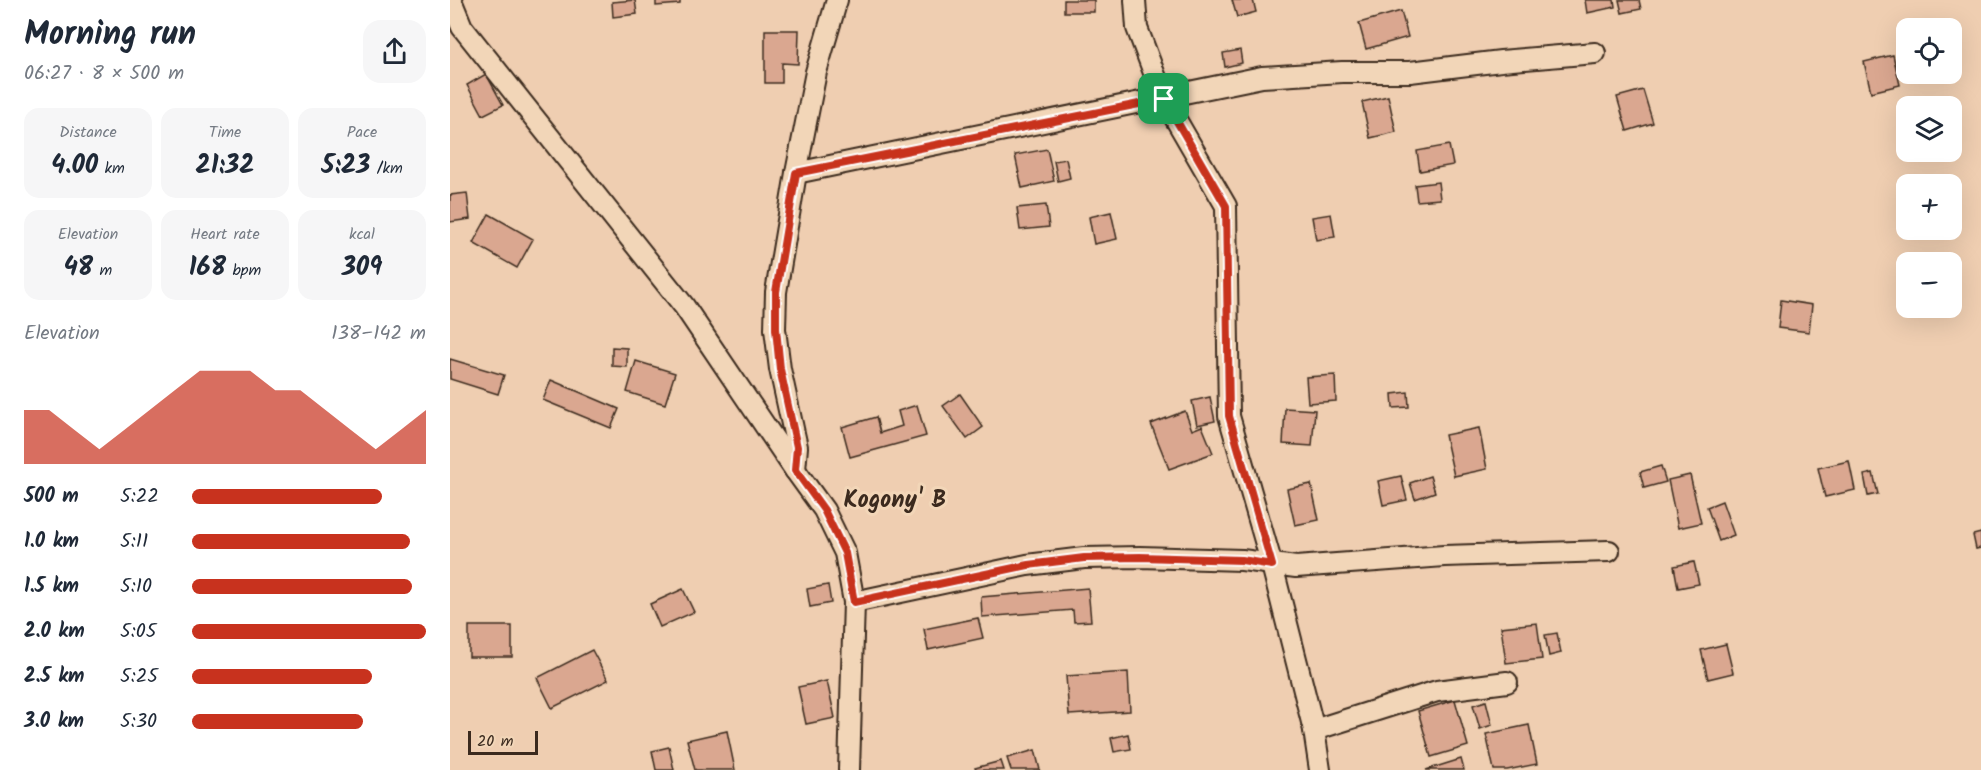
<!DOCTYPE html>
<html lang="en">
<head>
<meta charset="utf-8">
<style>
  body { margin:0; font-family:Kalam,sans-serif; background:#f6f6f7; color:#1f2937; height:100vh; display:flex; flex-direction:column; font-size:22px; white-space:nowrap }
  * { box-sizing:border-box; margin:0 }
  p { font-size:20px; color:#747a83 }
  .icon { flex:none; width:33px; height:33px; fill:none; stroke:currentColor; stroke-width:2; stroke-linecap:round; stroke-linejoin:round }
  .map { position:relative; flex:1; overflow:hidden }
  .sheet { display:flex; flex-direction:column; background:#fff; width:450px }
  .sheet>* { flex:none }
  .buttons { position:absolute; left:1446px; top:18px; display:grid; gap:12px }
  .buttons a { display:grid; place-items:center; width:66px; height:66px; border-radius:12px; background:#fff; box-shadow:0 6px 24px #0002; font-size:30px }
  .scale { position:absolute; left:18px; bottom:15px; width:70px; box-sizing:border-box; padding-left:6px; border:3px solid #3b2a1e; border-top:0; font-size:16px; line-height:21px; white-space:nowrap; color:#3b2a1e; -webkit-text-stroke:4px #f2d6b8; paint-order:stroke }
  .pin { position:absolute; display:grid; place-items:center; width:51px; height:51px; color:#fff; margin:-26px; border-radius:12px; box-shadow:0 3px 9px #0006 }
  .round { display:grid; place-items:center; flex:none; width:63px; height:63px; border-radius:18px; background:#f6f6f7 }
  .head { display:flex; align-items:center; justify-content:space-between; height:102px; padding:0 24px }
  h1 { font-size:33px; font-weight:600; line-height:45px }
  .metrics { display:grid; grid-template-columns:repeat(3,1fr); gap:9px; height:102px; padding:6px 24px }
  .metrics div { display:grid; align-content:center; border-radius:15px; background:#f6f6f7; text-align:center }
  .metrics b { font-size:26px; font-weight:600 }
  .metrics small { font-size:16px; font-weight:400 }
  .metrics p { font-size:16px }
  .chart { height:168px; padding:12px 24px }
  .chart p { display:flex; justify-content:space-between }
  .chart svg { width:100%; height:108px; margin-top:6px; fill:#c8321e; opacity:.7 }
  ul { padding:0 24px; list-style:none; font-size:20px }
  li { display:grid; grid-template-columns:96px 72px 1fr; align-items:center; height:45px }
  li i { height:15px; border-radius:8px; background:#c8321e }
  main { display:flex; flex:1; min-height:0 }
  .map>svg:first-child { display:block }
</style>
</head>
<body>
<main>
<section class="sheet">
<div class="head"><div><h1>Morning run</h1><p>06:27 · 8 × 500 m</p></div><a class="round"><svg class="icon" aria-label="share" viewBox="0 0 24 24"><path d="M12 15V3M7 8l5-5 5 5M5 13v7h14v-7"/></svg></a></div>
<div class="metrics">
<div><p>Distance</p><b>4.00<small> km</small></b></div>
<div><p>Time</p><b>21:32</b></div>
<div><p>Pace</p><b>5:23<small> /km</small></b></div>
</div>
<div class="metrics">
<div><p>Elevation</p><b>48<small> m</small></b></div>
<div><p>Heart rate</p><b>168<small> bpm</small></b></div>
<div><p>kcal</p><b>309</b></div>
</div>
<div class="chart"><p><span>Elevation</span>138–142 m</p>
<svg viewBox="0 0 160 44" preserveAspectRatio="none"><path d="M0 44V22L10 22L20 30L30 38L40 30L50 22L60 14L70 6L80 6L90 6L100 14L110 14L120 22L130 30L140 38L150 30L160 22V44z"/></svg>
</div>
<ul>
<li><b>500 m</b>5:22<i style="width:81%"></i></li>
<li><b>1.0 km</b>5:11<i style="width:93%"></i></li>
<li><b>1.5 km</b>5:10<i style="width:94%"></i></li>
<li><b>2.0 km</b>5:05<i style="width:100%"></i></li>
<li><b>2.5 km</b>5:25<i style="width:77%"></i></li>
<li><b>3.0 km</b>5:30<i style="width:73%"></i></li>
</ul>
</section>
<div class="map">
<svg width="1531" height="770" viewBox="0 0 1531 770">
  <rect width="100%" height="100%" fill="#efceb1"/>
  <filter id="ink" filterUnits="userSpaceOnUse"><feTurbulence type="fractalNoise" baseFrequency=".0167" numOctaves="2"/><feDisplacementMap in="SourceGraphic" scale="12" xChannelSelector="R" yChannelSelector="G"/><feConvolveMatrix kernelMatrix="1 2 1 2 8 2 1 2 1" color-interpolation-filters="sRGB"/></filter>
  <g filter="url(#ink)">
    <g fill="#daa790" stroke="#3b2a1e" stroke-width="1.5">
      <path d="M185 0 187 14 163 17 162 2Z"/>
      <path d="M206 0H230V4L206 6Z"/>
      <rect x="614" y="0" width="30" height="12"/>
      <path d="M782 0H803L806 12 787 17Z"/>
      <path d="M1135 0H1164L1165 7 1137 13Z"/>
      <path d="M1169 0H1189L1191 9 1172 13Z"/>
      <path d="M951 11 958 37 916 49 909 23Z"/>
      <path d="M315 30H349L348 64 332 63V83H315Z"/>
      <path d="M790 50 792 63 775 67 773 53Z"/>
      <path d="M1443 55 1450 85 1421 92 1414 62Z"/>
      <path d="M36 74 53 105 33 115 17 85Z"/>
      <path d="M1193 90 1203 123 1177 131 1167 97Z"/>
      <path d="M938 96 946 132 920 138 912 102Z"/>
      <path d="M999 145 1003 165 970 171 967 151Z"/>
      <path d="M597 149 604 181 572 188 565 155Z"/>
      <path d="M616 159 620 178 608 181 604 161Z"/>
      <path d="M988 182 990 199 967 201 965 185Z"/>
      <path d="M17 193 20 219 0 222V195Z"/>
      <path d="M596 205 599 227 570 230 567 208Z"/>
      <path d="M661 212 667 239 644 244 639 217Z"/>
      <path d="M39 214 83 239 67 268 23 243Z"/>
      <path d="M881 214 885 237 866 240 862 217Z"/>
      <path d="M1331 300 1362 305 1359 332 1328 328Z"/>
      <path d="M162 347 177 348V367L162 366Z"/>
      <path d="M0 359 54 375 48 394 0 379Z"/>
      <path d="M186 361 225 373 215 404 177 392Z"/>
      <path d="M885 375 886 401 858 403 856 377Z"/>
      <path d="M101 380 169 409 161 428 93 400Z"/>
      <path d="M958 392 959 407 943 408 942 394Z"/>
      <path d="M510 394 533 427 517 439 493 406Z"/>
      <path d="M760 397 765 421 747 425 742 401Z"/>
      <path d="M467 405 476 436 400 457 392 427 426 417 430 433 452 426 448 411Z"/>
      <path d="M835 408 865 410 862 446 833 444Z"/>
      <path d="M735 411 742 430 752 426 763 453 719 469 701 424Z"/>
      <path d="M1029 428 1037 469 1004 476 995 435Z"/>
      <path d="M1399 461 1405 490 1375 497 1368 468Z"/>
      <path d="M1211 466 1216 482 1194 488 1190 472Z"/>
      <path d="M1423 473 1428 494 1418 496 1414 475Z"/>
      <path d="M1240 475 1251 523 1228 528 1218 480Z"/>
      <path d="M951 476 957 500 933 505 928 481Z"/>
      <path d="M980 476 985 492 965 499 960 483Z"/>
      <path d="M861 484 869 520 845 525 837 489Z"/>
      <path d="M1272 501 1284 535 1269 541 1257 507Z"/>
      <path d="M1531 533V548L1526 549 1523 535Z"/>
      <path d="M1244 562 1249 584 1228 588 1224 566Z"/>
      <path d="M378 585 381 603 360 607 357 589Z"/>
      <path d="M638 588 641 621 624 622 623 610 532 617 531 597Z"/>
      <path d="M233 589 244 612 210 627 200 604Z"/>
      <path d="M528 618 533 638 478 650 474 629Z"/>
      <path d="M1087 623 1092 659 1056 663 1051 627Z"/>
      <rect x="19" y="626" width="43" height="31"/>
      <path d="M1107 633 1111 653 1099 656 1095 635Z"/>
      <path d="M1276 644 1283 673 1258 679 1251 650Z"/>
      <path d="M142 650 158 680 102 708 87 678Z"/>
      <path d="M678 672 680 711 619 715 616 676Z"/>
      <path d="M377 681 385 718 356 724 348 687Z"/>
      <path d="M1005 700 1018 746 981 757 968 711Z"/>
      <path d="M1036 701 1042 725 1030 729 1023 705Z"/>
      <path d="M1079 725 1087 764 1057 770H1044L1036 734Z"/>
      <path d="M277 731 285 770H245L237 740Z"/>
      <path d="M678 734 681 749 664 752 661 738Z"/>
      <path d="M219 747 224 770H206L202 751Z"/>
      <path d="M585 750 590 770H561L557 758Z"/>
      <path d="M1011 759 1014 770H976Z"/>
      <path d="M551 761 554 770H526L525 768Z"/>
    </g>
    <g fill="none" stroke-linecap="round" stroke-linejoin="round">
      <defs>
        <g id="minor">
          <path d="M1 0 12 27 234 306 345 470 374 510 395 553 404 602 399 770"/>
          <path d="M685 0 687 28 714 99 776 206 779 416 822 565 864 730 870 770"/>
          <path d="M346 173 812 77 892 72H960L1051 61 1145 53"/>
          <path d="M345 470 347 447 330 369 325 329 326 292 346 173 366 72 387 0"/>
          <path d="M404 602 577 565 634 558 690 557 792 560 846 567 994 556 1159 551"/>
          <path d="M864 730 987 691 1057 682"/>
        </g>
      </defs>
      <use href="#minor" stroke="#3b2a1e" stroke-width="24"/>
      <use href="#minor" stroke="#f2d6b8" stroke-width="20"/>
    </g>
  </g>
  <g fill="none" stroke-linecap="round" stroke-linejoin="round" filter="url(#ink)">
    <defs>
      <path id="route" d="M714 99 776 206 779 416 822 565 792 560 690 557 634 558 578 565 404 602 395 553 374 510 345 470 347 447 330 369 326 329V292L346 173Z"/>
    </defs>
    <use href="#route" stroke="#fff" stroke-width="12"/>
    <use href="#route" stroke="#c8321e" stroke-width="8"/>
  </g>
  <g text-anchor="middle" stroke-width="6" stroke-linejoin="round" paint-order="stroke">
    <g font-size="24" font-weight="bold" fill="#3b2a1e" stroke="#f2d6b8">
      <text x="445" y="507">Kogony' B</text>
    </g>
  </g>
</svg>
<div class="buttons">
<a><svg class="icon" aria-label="locate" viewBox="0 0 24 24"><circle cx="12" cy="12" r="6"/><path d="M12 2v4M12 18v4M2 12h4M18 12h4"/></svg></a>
<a><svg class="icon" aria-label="layers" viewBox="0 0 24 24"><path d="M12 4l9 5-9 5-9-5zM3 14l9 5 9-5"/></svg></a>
<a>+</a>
<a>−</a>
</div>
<div class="scale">20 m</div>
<div class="pin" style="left:714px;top:99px;background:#1e9e55"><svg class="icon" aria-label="arrive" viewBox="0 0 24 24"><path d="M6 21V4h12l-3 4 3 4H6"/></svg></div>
</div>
</main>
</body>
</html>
